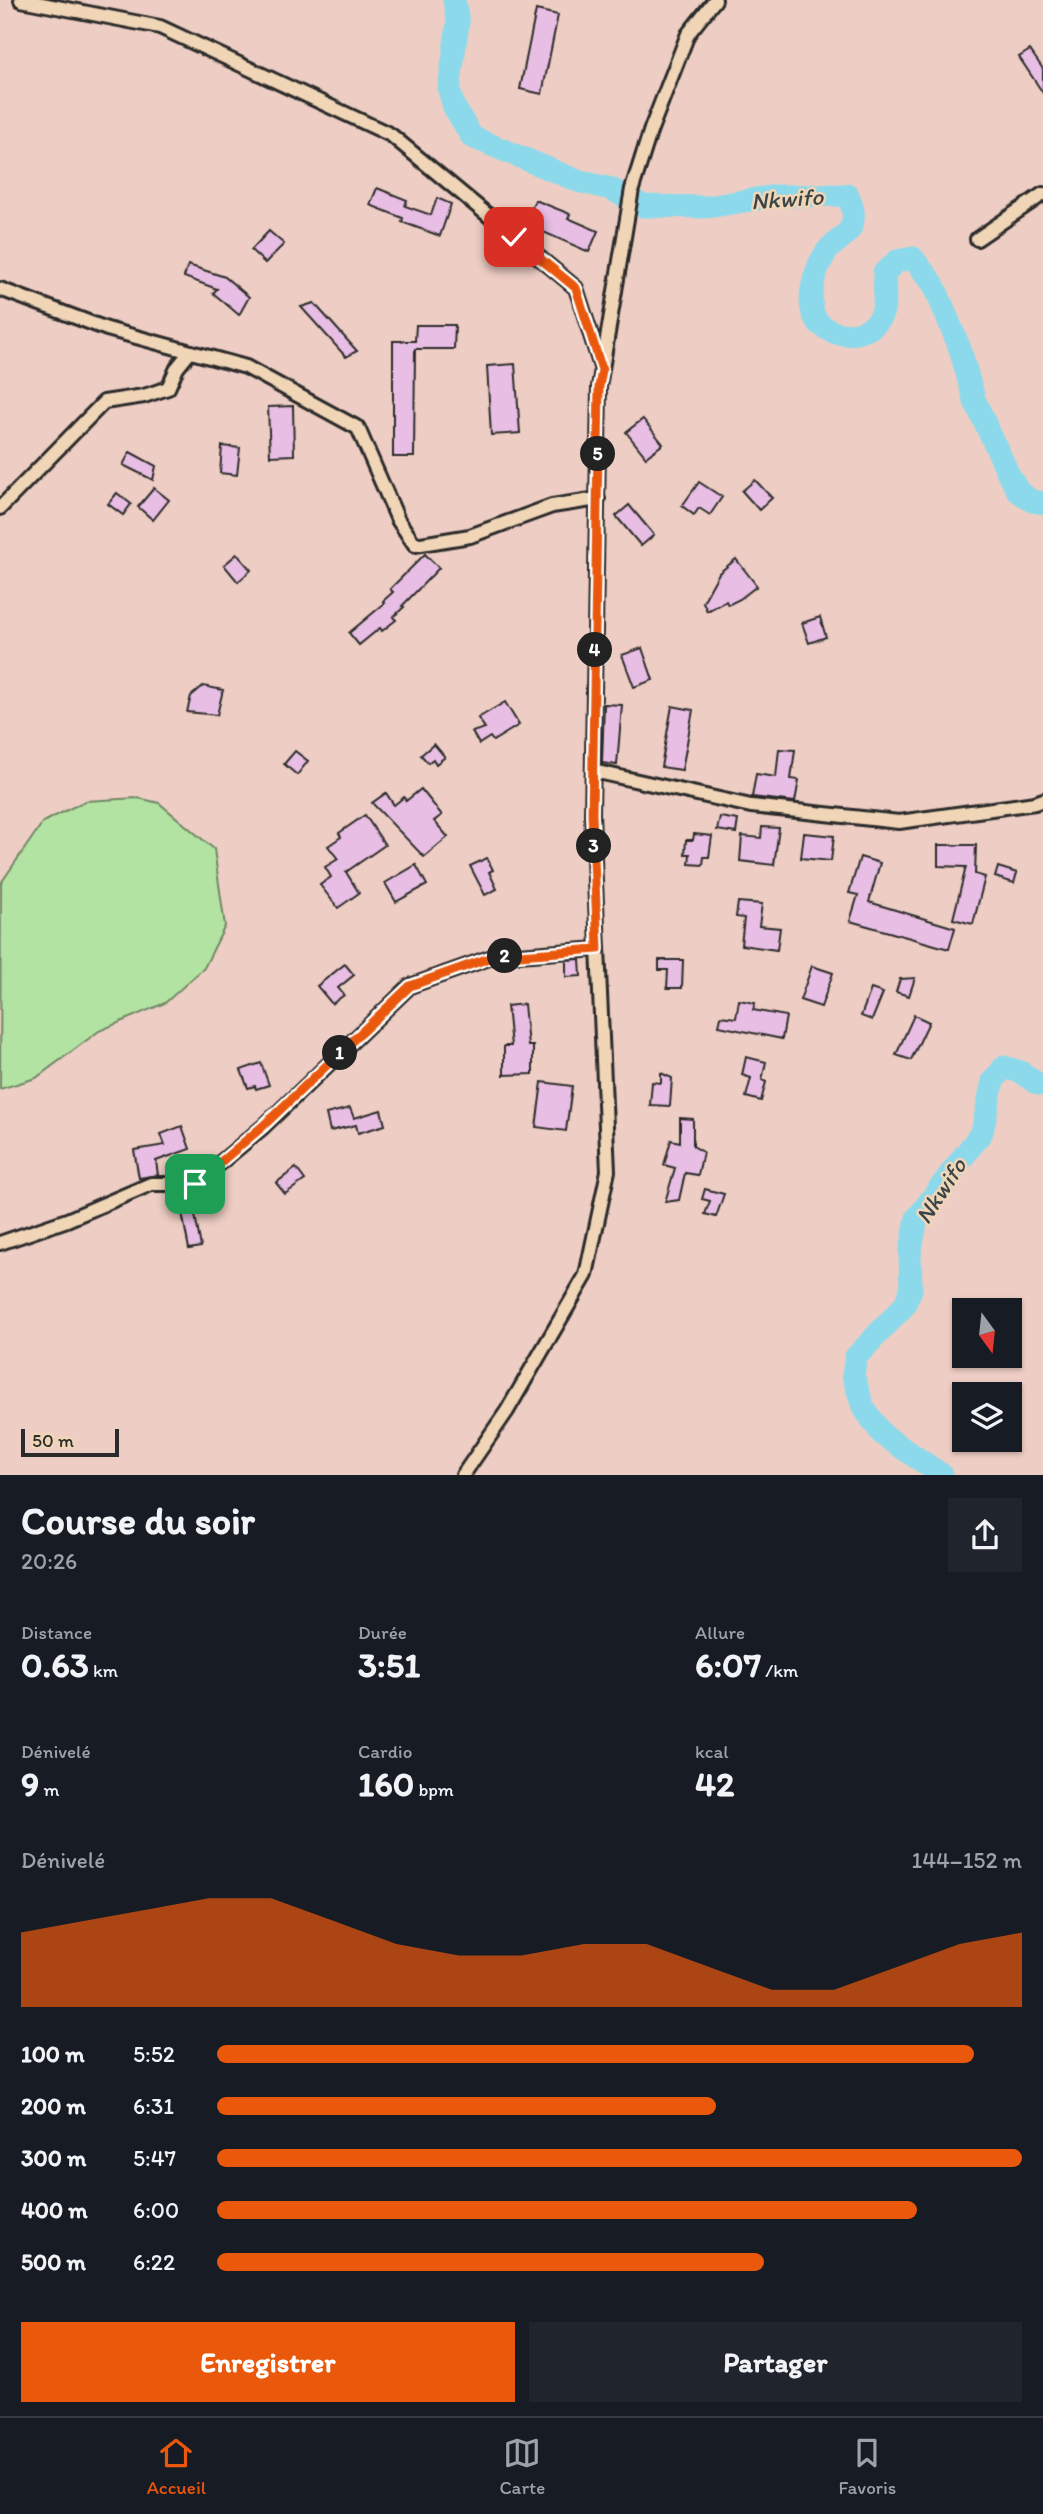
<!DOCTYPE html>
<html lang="fr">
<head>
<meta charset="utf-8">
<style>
  body { margin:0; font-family:Itim,sans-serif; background:#20242c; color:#f1f3f6; height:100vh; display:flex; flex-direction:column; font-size:26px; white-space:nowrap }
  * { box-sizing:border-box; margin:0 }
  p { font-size:23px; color:#9ea1a6 }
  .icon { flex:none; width:38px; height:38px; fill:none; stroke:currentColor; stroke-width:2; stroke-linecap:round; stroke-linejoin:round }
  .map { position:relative; height:1475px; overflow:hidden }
  .sheet { display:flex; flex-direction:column; background:#171b24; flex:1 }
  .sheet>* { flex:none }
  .needle { width:46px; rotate:165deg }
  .tools { position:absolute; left:952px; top:1298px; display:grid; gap:14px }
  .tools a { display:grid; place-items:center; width:70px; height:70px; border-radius:0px; background:#171b24; box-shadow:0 2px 5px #0004; font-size:35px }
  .scale { position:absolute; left:21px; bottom:18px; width:98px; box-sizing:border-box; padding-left:7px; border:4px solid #2b2b2b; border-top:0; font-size:19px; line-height:24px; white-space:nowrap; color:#2b2b2b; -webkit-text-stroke:5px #f0d5b7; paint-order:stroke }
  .pin { position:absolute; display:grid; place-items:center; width:60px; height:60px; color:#fff; margin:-30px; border-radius:14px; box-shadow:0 4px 10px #0006 }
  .km { position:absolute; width:35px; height:35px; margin:-18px; border-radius:50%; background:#222; color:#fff; font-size:19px; line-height:35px; text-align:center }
  .round { display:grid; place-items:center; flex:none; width:74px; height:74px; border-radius:0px; background:#20242c }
  .summary { display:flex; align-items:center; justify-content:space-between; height:119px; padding:0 21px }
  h1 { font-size:38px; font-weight:700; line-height:52px }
  .stats { display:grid; grid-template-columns:repeat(3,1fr); gap:10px; height:119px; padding:7px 21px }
  .stats div { display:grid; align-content:center }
  .stats b { font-size:35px; font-weight:700 }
  .stats small { font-size:19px; font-weight:400 }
  .stats p { font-size:19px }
  .chart { height:196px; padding:14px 21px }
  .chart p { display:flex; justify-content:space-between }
  .chart svg { width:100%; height:126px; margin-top:7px; fill:#ea580c; opacity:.7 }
  .primary-button { display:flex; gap:14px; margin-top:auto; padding:14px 21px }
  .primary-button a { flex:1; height:80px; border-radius:0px; background:#ea580c; color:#fff; font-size:28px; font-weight:700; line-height:80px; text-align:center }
  .primary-button a+a { background:#20242c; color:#f1f3f6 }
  ul { padding:0 21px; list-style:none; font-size:23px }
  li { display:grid; grid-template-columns:112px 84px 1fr; align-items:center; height:52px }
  li i { height:18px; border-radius:9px; background:#ea580c }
  .menu { display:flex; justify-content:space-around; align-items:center; height:98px; border-top:2px solid #363941; background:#171b24; font-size:19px; color:#9ea1a6 }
  .menu a { display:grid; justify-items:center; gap:4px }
  .menu .current { color:#ea580c }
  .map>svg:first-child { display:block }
</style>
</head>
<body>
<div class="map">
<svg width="1043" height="1475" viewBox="0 0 1043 1475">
  <rect width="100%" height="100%" fill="#eecec4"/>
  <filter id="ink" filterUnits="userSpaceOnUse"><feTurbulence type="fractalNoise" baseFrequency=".0143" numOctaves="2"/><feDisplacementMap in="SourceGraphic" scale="14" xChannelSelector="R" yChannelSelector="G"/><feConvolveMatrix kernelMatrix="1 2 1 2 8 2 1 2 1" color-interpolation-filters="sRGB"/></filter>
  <g filter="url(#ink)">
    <path fill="#b3e3a2" stroke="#6f8766" stroke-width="2" d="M138 798 159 803 214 849 225 926 204 968 165 1003 99 1031 36 1078 0 1089 1 883 43 822 85 801Z"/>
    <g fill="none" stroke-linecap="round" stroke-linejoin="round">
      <g stroke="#8cd9eb" stroke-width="23">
        <path d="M454 0 458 22 449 90 454 107 472 137 578 181 611 189 643 206 707 207 775 196 848 195C852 205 856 216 851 227 847 236 834 242 828 250 814 267 802 309 821 325 830 332 839 336 851 334 889 328 885 305 884 273L897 261 913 258 934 285 960 349 974 399 1009 475 1018 491 1032 501 1043 503"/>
        <path d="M942 1475 882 1434 863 1407 853 1375 856 1357 904 1306 911 1290 910 1254 917 1218 982 1132 993 1081 1004 1067 1021 1072 1036 1083 1043 1085"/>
      </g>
    </g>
    <g fill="#e9bee4" stroke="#2b2b2b" stroke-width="2">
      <path d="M536 10 558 15 542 94 520 89Z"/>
      <path d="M1030 50 1043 69V93L1019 57Z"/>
      <path d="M377 188 407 200 405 206 431 215 437 198 451 204 440 236 402 222 403 218 370 205Z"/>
      <path d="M535 200 570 214 568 218 598 231 589 252 525 224Z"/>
      <path d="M269 231 284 244 265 263 251 250Z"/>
      <path d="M188 265 225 277 249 297 239 315 213 293 217 289 184 277Z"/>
      <path d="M314 303 357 351 346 357 301 307Z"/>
      <path d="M416 325H455L454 349H415L414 457H393V341H415Z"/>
      <path d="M515 364 520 433 491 435 487 366Z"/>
      <path d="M293 406 294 455 270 456 268 407Z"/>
      <path d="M643 419 663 444 646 457 626 432Z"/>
      <path d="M222 446 240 448 237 475 220 473Z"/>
      <path d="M130 452 156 466 153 480 123 465Z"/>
      <path d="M755 480 772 498 759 510 742 491Z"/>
      <path d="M699 482 722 497 710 515 699 508 694 515 682 506Z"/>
      <path d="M154 488 169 500 153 520 138 507Z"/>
      <path d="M117 493 131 504 123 515 108 504Z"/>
      <path d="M629 505 654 535 641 546 616 516Z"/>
      <path d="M237 554 251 570 238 582 224 565Z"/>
      <path d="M425 554 439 568 402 606 404 607 393 617 396 620 382 631 380 628 359 645 349 633 385 603 383 601 393 592 390 589Z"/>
      <path d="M736 559 757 586 740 599 728 605 726 601 707 611 703 602 719 573Z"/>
      <path d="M820 617 826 637 809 643 802 623Z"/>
      <path d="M642 648 653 680 634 687 622 655Z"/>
      <path d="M203 686 223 690 217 715 187 712 191 696Z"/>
      <path d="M505 702 519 725 493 741 490 737 479 744 472 732 485 728 478 718Z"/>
      <path d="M604 704 622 705 617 765 602 763Z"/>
      <path d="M672 706 693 710 682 770 661 767Z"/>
      <path d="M434 744 445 757 436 764 433 759 428 763 421 755Z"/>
      <path d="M779 749 795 750 791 779 799 780 795 802 752 797 756 774 776 777Z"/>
      <path d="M295 751 308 761 297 775 284 764Z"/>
      <path d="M421 789 442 815 434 821 448 837 424 857 372 803 386 793 394 805 404 797 406 801Z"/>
      <path d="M365 815 385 845 346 872 359 893 338 908 320 885 331 877 325 867 338 859 328 846 341 837 339 833Z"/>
      <path d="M720 817 738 820 736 833 717 830Z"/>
      <path d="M762 827 779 828 774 865 740 861 742 836 761 838Z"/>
      <path d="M804 833 834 836 831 861 801 858Z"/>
      <path d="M694 834 712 836 709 857H704L703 865 689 864 690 854H685L686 840H693Z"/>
      <path d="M938 845H976L975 874 985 877 973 924 953 919 966 867 938 866Z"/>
      <path d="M860 857 880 863 869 902 955 928 949 949 850 921 858 895 849 893Z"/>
      <path d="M487 858 493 870 489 872 497 889 485 895 470 866Z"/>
      <path d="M416 865 427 885 396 902 385 883Z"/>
      <path d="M998 867 1017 873 1014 883 995 877Z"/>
      <path d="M738 902 762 904 759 926 780 928 777 950 741 945 744 918 736 917Z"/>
      <path d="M580 959 581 976 566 977V960Z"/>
      <path d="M659 960H683L682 988H667L668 970H659Z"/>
      <path d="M345 964 354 975 338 988 344 995 332 1004 317 986Z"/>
      <path d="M812 966 833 973 821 1007 800 1000Z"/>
      <path d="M915 978 909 996 896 992 900 979Z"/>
      <path d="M871 989 883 993 872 1020 861 1016Z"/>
      <path d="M739 1000 755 1003 753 1010 786 1016 782 1039 719 1026 721 1016 736 1018Z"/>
      <path d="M524 1004 528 1046H533V1074L504 1075V1046H511L507 1006Z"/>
      <path d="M914 1015 929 1022 911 1060 896 1055Z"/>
      <path d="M746 1057 766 1062 762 1080 766 1082 761 1101 746 1097 751 1078 742 1075Z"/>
      <path d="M261 1063 269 1085 256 1089 255 1086 248 1088 241 1070Z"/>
      <path d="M661 1073 672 1078 670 1106 650 1105 652 1082 661 1083Z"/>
      <path d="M542 1082 572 1086 566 1131 536 1127Z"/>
      <path d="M350 1108 354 1118 381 1110 385 1125 358 1133 356 1125 330 1131 326 1114Z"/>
      <path d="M680 1118 693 1119V1146L703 1152 698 1175 685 1173 679 1200 665 1202 675 1168 664 1165 671 1140 680 1142Z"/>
      <path d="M182 1126 190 1149 156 1161 158 1175 139 1178 134 1150 165 1145 161 1134Z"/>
      <path d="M296 1168 305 1180 285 1194 276 1183Z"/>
      <path d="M705 1189 724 1194 716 1217 705 1214 710 1201 702 1199Z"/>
      <path d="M192 1199 201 1247 189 1249 180 1202Z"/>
    </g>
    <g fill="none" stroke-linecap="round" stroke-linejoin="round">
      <defs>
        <g id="minor">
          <path d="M21 0 160 27 391 135 576 288 601 367"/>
          <path d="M977 239 1043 194"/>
          <path d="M0 289 107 329 246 367 358 428 398 520 415 545 470 536 552 506 598 499"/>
          <path d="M0 508 104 402 144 396 168 388 177 368 190 352"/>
          <path d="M593 771 751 806 899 822 1035 803 1043 800"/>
          <path d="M0 1243 67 1220 151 1184H195L263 1127 410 986 492 957 598 949"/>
          <path d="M463 1475 507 1411 586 1275 608 1171 592 814 599 387 632 189 651 129 688 34 715 0"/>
        </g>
      </defs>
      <use href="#minor" stroke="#2b2b2b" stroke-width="18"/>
      <use href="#minor" stroke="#f0d5b7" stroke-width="12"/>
    </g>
  </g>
  <g fill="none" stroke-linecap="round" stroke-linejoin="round" filter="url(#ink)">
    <defs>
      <path id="route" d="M195 1184 263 1126 410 986 492 957 598 949 592 814 599 387 602 370 576 288 514 237"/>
    </defs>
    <use href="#route" stroke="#fff" stroke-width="14"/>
    <use href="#route" stroke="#ea580c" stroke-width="9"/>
  </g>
  <g text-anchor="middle" stroke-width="5" stroke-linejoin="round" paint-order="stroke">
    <g font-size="24" font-style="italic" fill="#3a4548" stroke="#f0d5b7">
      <text transform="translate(787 199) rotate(-4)" y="8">Nkwifo</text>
      <text transform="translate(941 1191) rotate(-57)" y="8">Nkwifo</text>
    </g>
  </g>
</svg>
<div class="tools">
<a><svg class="needle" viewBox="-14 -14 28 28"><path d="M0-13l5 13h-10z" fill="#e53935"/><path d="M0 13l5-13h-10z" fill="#9ea1a6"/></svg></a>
<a><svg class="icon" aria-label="layers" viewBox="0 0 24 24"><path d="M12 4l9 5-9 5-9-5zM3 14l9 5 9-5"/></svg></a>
</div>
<div class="scale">50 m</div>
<div class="pin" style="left:195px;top:1184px;background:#1e9e55"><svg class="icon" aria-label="arrive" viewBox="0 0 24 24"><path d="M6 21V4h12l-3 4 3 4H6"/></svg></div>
<div class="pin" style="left:514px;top:237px;background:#d93025"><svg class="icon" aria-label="check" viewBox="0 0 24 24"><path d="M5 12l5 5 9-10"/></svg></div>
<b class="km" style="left:340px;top:1053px">1</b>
<b class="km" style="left:505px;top:956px">2</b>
<b class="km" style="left:594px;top:846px">3</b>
<b class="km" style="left:595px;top:650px">4</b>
<b class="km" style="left:598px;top:454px">5</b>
</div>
<section class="sheet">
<div class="summary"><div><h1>Course du soir</h1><p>20:26</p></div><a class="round"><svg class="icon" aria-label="share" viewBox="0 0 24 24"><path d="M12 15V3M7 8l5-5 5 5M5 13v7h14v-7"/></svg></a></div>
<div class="stats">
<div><p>Distance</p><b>0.63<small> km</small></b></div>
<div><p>Durée</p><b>3:51</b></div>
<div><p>Allure</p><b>6:07<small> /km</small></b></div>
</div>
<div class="stats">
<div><p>Dénivelé</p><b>9<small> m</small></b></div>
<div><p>Cardio</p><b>160<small> bpm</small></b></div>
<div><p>kcal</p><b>42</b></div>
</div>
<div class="chart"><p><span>Dénivelé</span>144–152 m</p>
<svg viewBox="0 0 160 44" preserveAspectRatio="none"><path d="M0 44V18L10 14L20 10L30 6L40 6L50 14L60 22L70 26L80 26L90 22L100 22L110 30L120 38L130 38L140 30L150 22L160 18V44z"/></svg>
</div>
<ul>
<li><b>100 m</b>5:52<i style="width:94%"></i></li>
<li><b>200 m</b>6:31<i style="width:62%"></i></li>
<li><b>300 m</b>5:47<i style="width:100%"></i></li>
<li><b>400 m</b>6:00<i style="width:87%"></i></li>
<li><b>500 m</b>6:22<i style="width:68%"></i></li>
</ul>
<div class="primary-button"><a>Enregistrer</a><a>Partager</a></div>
</section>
<nav class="menu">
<a class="current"><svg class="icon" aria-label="home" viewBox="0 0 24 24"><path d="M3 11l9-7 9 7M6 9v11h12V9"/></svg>Accueil</a>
<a><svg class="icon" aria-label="map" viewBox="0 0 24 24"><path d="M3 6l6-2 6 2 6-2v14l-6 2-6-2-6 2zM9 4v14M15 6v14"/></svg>Carte</a>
<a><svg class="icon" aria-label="saved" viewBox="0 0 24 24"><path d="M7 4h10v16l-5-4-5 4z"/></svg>Favoris</a>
</nav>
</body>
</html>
